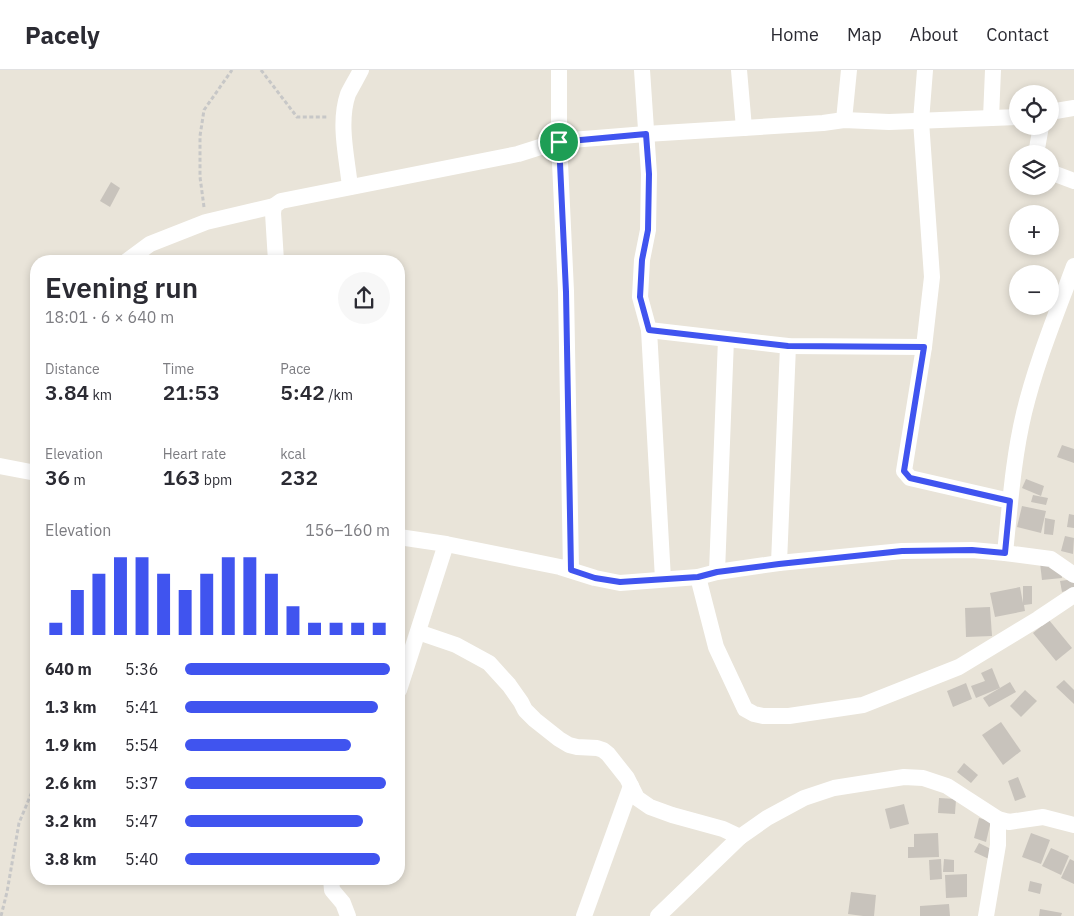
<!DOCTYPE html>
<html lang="en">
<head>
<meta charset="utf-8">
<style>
  body { margin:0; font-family:"IBM Plex Sans",sans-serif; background:#f7f7f7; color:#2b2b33; height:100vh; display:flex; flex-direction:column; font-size:19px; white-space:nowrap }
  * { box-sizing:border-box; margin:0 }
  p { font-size:16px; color:#7c7c81 }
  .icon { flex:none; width:28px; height:28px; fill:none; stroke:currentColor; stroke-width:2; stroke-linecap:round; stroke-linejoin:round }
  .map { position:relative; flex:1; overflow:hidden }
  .panel { position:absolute; left:30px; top:185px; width:375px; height:630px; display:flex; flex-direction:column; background:#fff; border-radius:20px; box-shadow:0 2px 8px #0003 }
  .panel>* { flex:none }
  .tools { position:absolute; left:1009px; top:15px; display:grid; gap:10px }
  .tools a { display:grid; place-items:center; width:50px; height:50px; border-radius:50%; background:#fff; box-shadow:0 2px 8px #0003; font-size:25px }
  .pin { position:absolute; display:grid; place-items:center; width:42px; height:42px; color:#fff; margin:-21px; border:2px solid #fff; border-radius:50%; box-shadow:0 1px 5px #0007 }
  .round { display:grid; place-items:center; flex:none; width:52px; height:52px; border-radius:26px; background:#f7f7f7 }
  .head { display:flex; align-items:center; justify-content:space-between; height:85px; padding:0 15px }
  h1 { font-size:28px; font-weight:600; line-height:38px }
  .metrics { display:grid; grid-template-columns:repeat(3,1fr); gap:8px; height:85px; padding:5px 15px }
  .metrics div { display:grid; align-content:center }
  .metrics b { font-size:21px; font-weight:600 }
  .metrics small { font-size:14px; font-weight:400 }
  .metrics p { font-size:14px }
  .chart { height:140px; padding:10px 15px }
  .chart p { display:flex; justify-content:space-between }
  .chart svg { width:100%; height:90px; margin-top:5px; stroke:#4054ef; stroke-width:6 }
  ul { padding:0 15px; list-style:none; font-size:16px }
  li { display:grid; grid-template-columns:80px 60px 1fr; align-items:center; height:38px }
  li i { height:12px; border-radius:6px; background:#4054ef }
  header { display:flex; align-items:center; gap:30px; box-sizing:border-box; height:70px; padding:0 25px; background:#fff; border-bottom:1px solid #e1e1e2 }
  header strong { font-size:24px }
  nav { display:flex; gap:28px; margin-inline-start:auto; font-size:18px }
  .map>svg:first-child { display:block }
</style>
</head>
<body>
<header>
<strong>Pacely</strong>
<nav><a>Home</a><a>Map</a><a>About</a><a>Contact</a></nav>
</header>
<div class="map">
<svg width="1074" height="846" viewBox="0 0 1074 846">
  <rect width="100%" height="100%" fill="#e9e4d9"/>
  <g fill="#c8c3bc">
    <path d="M111 112 120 118 110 137 100 131Z"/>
    <path d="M1062 375 1074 379V393L1057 387Z"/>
    <path d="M1026 409 1044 416 1041 426 1022 418Z"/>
    <path d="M1033 425 1048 428 1046 435 1031 432Z"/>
    <path d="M1022 436 1046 441 1041 463 1017 457Z"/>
    <path d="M1069 444 1074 445V458L1067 457Z"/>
    <path d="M1045 448 1055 450 1053 465 1044 464Z"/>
    <path d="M1065 466 1074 468 1073 484 1061 481Z"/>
    <path d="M1060 491 1062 508 1042 510 1040 493Z"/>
    <path d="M1074 509V519L1062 522 1060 511Z"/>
    <path d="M1023 516H1032V534L1024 535 1025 541 995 547 990 523 1020 517 1023 533Z"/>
    <path d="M990 537 992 566 966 567 965 538Z"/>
    <path d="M1049 550 1072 578 1056 591 1033 563Z"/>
    <path d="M992 598 1000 618 976 628 971 616 985 611 981 603Z"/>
    <path d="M1064 610 1074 620V634L1056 617Z"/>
    <path d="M1010 612 1016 622 989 637 983 628Z"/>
    <path d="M966 613 972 629 953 637 947 621Z"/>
    <path d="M1025 620 1037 631 1021 647 1010 636Z"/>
    <path d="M1001 652 1021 681 1003 695 982 665Z"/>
    <path d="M964 693 978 705 971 713 957 702Z"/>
    <path d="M1018 707 1026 727 1015 731 1008 711Z"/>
    <path d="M939 728 956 729 955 744 938 743Z"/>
    <path d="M904 734 909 754 890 759 885 739Z"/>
    <path d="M979 748 991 751 986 772 974 768Z"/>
    <path d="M938 763 939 787 908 788V777H914V764Z"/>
    <path d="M1031 763 1050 770 1041 794 1022 787Z"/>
    <path d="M979 773 993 780 989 789 974 782Z"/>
    <path d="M1051 778 1069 786 1061 805 1042 796Z"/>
    <path d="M941 789 942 809 930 810 929 790Z"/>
    <path d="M944 789 954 790V802H943Z"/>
    <path d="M1070 789 1074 791V814L1061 808Z"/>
    <path d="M967 804V827L946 828 945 805Z"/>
    <path d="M1030 811 1042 814 1040 824 1028 821Z"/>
    <path d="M851 822 876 825 874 846H863L848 844Z"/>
    <path d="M949 834 950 846H920V836Z"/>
    <path d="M1040 839 1062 843 1061 846H1039Z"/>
  </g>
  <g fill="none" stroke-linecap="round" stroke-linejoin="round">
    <g stroke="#c7c7c7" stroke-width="3" stroke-dasharray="4 2.5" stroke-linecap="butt">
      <path d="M261 0 297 47H328"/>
      <path d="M204 137 200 107V66L204 40 232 0"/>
      <path d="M1 846 7 822 19 753 36 712"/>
    </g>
    <g stroke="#fff" stroke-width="16">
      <path d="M559 0V71L566 221 571 500"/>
      <path d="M642 0 649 104 648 160 642 190 640 227 649 260 663 509"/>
      <path d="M739 0 744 58"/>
      <path d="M925 0 921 51 932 207 924 277 904 401 910 408 1010 431"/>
      <path d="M1050 42 1074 38"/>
      <path d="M991 48 993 0"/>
      <path d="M844 50 849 0"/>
      <path d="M1036 84 1041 56"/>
      <path d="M1050 102 1074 111"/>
      <path d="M350 117C347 87 338 53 348 24 352 16 357 8 361 0"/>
      <path d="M127 191 150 174 206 152 274 136"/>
      <path d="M276 191 273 143 274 136 281 131 518 84 559 71 646 64 823 53 844 50 889 52 1018 47"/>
      <path d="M649 260 788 276 924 277"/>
      <path d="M0 396 36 403"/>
      <path d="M399 467 446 474 560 497 595 508 620 513 698 507 717 502 779 493 902 481 972 480 1005 483 1051 489 1074 505"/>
      <path d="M1005 483C1010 436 1013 389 1024 343 1036 293 1056 245 1074 196"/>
      <path d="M779 493 788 276"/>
      <path d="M717 502 726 269"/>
      <path d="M698 507 716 577 745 639 754 644 763 646H789L863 635 959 597 1038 549 1074 525"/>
      <path d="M418 562 456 575 489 593 509 615 521 632 525 640 535 650 559 669 569 675 577 677 597 678 603 680 608 684 627 708 637 728 650 737 672 745 723 759 740 767"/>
      <path d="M399 620 446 474"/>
      <path d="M331 809 332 820 343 833 348 846"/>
      <path d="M584 846 631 716"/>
      <path d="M658 846 740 767 767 748 804 728 834 718 904 707 923 708 947 716 998 749 1009 752 1043 747 1074 755"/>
      <path d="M986 846 998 775V749"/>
    </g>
  </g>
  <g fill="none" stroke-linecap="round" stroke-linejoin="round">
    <defs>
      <path id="route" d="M646 64 649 104 648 160 642 190 640 227 649 260 788 276 924 277 904 401 910 408 1010 431 1005 483 972 480 902 481 779 494 717 502 698 507 620 512 595 508 571 500 566 222 559 72Z"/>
    </defs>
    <use href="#route" stroke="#fff" stroke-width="10"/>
    <use href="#route" stroke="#4054ef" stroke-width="6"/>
  </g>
</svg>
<div class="tools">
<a><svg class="icon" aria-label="locate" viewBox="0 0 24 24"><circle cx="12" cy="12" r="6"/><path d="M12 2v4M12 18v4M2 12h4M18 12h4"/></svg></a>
<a><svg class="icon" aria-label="layers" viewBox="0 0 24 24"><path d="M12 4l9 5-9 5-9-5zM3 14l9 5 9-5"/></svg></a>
<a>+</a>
<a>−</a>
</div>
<div class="pin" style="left:559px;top:72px;background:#1e9e55"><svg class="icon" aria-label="arrive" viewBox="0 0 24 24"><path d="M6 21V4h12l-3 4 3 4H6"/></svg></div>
<section class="panel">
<div class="head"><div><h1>Evening run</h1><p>18:01 · 6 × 640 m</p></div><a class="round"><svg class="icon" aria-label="share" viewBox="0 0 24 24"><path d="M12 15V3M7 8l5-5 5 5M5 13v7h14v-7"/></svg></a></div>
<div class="metrics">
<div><p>Distance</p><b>3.84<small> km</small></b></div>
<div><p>Time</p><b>21:53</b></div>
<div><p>Pace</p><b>5:42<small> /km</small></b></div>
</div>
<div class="metrics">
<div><p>Elevation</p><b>36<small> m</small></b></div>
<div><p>Heart rate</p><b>163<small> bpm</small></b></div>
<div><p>kcal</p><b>232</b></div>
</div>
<div class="chart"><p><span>Elevation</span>156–160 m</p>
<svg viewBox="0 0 160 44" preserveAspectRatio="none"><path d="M5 44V38M15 44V22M25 44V14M35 44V6M45 44V6M55 44V14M65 44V22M75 44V14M85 44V6M95 44V6M105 44V14M115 44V30M125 44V38M135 44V38M145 44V38M155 44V38"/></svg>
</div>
<ul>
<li><b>640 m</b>5:36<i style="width:100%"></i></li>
<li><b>1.3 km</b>5:41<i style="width:94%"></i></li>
<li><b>1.9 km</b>5:54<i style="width:81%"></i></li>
<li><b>2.6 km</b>5:37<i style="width:98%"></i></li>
<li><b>3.2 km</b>5:47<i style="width:87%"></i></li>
<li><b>3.8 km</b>5:40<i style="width:95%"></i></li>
</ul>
</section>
</div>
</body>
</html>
